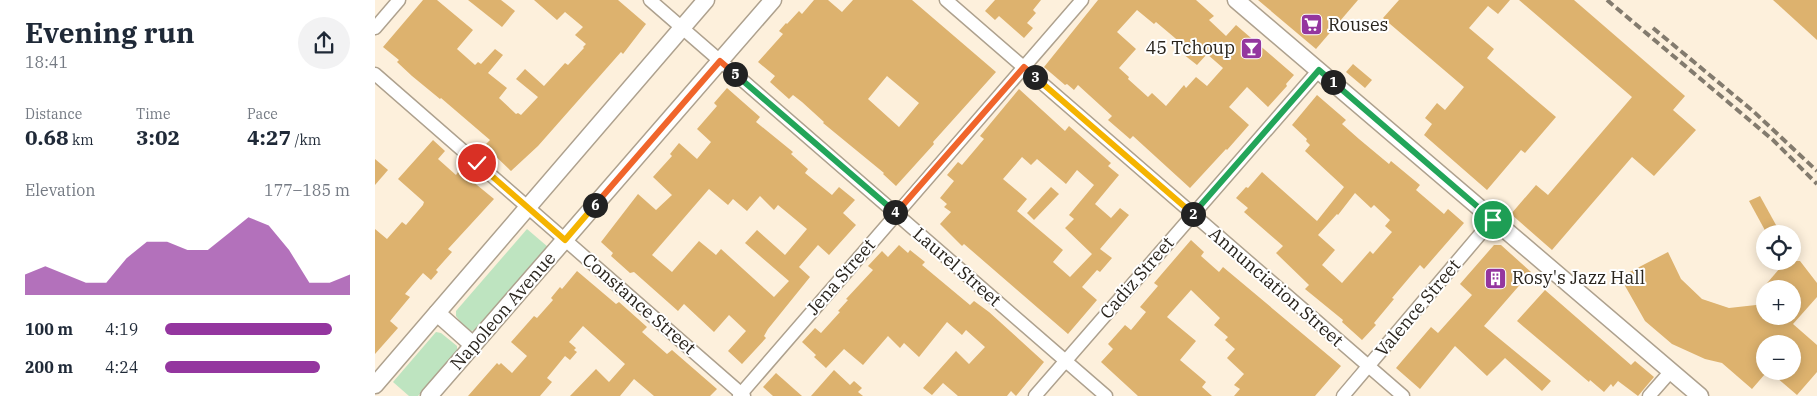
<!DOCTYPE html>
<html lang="en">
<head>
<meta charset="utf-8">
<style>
  body { margin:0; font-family:"IBM Plex Serif",serif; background:#f2f2f3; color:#1f2937; height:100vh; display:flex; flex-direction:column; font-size:19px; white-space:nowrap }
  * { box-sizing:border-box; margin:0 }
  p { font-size:16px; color:#747a83 }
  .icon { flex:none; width:28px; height:28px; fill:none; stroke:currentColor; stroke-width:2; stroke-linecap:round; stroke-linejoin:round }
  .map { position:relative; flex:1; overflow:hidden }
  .sheet { display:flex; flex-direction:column; background:#fff; width:375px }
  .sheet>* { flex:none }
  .tools { position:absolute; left:1381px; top:225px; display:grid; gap:10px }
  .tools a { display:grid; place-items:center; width:45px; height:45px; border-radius:50%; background:#fff; box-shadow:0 2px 12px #0003; font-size:25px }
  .pin { position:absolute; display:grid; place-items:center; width:42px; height:42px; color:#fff; margin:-21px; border:2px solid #fff; border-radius:50%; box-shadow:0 1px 5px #0007 }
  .km { position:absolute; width:25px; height:25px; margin:-12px; border-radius:50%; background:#222; color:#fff; font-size:14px; line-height:25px; text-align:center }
  .round { display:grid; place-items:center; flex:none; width:52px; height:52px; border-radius:26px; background:#f2f2f3 }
  .summary { display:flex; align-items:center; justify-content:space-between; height:85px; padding:0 25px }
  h1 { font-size:28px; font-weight:800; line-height:38px }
  .figures { display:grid; grid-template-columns:repeat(3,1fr); gap:8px; height:85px; padding:5px 25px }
  .figures div { display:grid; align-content:center }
  .figures b { font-size:21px; font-weight:800 }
  .figures small { font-size:14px; font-weight:400 }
  .figures p { font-size:14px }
  .chart { height:140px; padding:10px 25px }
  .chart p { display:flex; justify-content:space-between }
  .chart svg { width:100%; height:90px; margin-top:5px; fill:#94369f; opacity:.7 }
  ul { padding:0 25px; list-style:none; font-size:16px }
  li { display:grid; grid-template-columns:80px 60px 1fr; align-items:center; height:38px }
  li i { height:12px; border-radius:6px; background:#94369f }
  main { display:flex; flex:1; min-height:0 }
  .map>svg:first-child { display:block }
</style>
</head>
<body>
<main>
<section class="sheet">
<div class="summary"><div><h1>Evening run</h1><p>18:41</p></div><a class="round"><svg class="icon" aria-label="share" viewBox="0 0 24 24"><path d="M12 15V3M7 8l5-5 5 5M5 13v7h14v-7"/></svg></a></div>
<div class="figures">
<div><p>Distance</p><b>0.68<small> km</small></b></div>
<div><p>Time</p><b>3:02</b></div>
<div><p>Pace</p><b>4:27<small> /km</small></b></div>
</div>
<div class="chart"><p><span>Elevation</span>177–185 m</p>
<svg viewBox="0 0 160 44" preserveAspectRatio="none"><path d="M0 44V34L10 30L20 34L30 38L40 38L50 26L60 18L70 18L80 22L90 22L100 14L110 6L120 10L130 22L140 38L150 38L160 34V44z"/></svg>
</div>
<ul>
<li><b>100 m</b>4:19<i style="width:90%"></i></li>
<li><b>200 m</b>4:24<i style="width:84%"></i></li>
</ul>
</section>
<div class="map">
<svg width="1442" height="396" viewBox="0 0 1442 396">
  <rect width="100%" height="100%" fill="#fdf0dc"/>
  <g fill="#bee4c0">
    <path d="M152 229 173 247 101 330 96 331 87 324 81 316V311Z"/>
    <path d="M61 332 66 333 82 346V351L43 396H34L18 382Z"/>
  </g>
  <g fill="#ddb26e" fill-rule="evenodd">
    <path d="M48 0H62L98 30 82 49 100 65 103 62 106 64 120 49 128 55 113 73 132 88 124 98 141 114 143 113 146 115 163 97 141 79 150 69 169 86 190 63 193 65 209 48 208 47 211 44 200 35 208 27 190 12 182 20 159 0H243L271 24 248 54 246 52 163 146 136 171 113 149 115 147 111 144 115 140 66 98 65 99 37 76 22 62 24 60 8 47Z"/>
    <path d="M93 0H126L140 11 127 27Z"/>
    <path d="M439 0H453L467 12 478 0H537L621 72 558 142 559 144 521 186 508 174 509 173 448 123 449 122 427 102 418 95 414 99 395 82 400 76 383 62 408 34 404 31 411 23 412 24 424 11 427 14ZM512 76 544 103 524 127 493 99Z"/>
    <path d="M620 0H666L658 10 661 13 652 23 658 28 649 38 624 16 620 20 610 11Z"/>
    <path d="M723 0H821L839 16 834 20 851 36 861 25 919 75 911 84 912 86 893 107 872 87 854 107 874 125 852 150 851 149 815 188 758 136 755 139 733 120 737 116 703 85 699 90 692 84 690 85 669 67ZM762 10 779 24 781 22 813 49 808 54 822 65 832 54 848 68 832 86 821 77 811 88 809 85 791 106 777 93 773 97 753 79 754 77 744 68 761 49 742 32Z"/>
    <path d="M883 0H983L941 49Z"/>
    <path d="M1024 0H1135L1123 14 1113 6 1094 28 1119 49 1112 58 1181 117 1150 153 1146 150 1112 190 1049 135 1057 124 1050 118 1062 103 1070 110 1089 87 1008 18Z"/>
    <path d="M1144 0H1199L1310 96 1298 110 1321 130 1279 176 1257 157 1177 250 1136 214 1161 185 1173 195 1257 97Z"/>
    <path d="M1398 0H1442V40Z"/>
    <path d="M978 64 997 80 990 88 971 72Z"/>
    <path d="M352 88 385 117 381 122 418 152 416 154 433 169 430 173 457 195 464 187 480 200 468 213 481 225 454 255 443 245 424 267 435 277 393 329 389 336 391 338 367 364 353 351 371 331 354 315 339 332 309 304 303 311 259 272 255 273 236 256 238 253 226 242 263 194 281 210 297 195 278 177 297 156 295 154 304 143 322 159 336 142 322 129 342 106 339 103ZM334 189 353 205 358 199 372 211 385 196 399 210 403 205 432 229 410 255 382 230 370 243 414 281 399 297 346 249 341 255 324 241 297 272 277 255Z"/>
    <path d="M644 89 690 131 694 126 736 163 733 166 744 175 720 204 736 218 745 208 754 215 725 249 737 258 725 272 722 270 707 287 722 300 693 334 589 244 587 246 565 224 576 212 569 207 572 204 565 198 579 181 572 175 583 162 587 165 609 139 605 136ZM647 157 656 165 662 159 691 184 702 170 719 185 694 215 699 219 690 228 717 254 695 277 678 262 688 250 642 211 652 199 628 179Z"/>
    <path d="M942 95 971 120 967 124 984 139 1014 164 1016 161 1045 185 1041 190 1069 214 1073 209 1089 223 1049 269 1045 265 1017 298 1019 299 999 323 1001 325 987 340 967 322 968 320 930 289 934 285 901 253 908 246 869 212 873 208 861 198 871 187 873 188 887 172 942 221 969 187 930 151 935 145 931 141 932 139 917 125ZM980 193 996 208 999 205 1015 220 1010 226 1017 232 998 254 995 251 967 283 947 265 960 250 943 235 962 214 963 215Z"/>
    <path d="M58 140 70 151 63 159 81 175 83 172 89 178 91 176 119 199 73 249 77 252 61 270 63 272 56 280 48 273 30 294 35 297 15 321 23 328 0 354V229L12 239 27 222 31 225 48 205 49 202 23 179Z"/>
    <path d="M0 159 13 170 0 185Z"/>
    <path d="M676 187 684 194 659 220 652 213Z"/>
    <path d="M1385 196 1406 234H1392L1374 201Z"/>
    <path d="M816 240 829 252 826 256 844 272 848 267 966 366 940 396H859L865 389 859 385 869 374 852 358 860 349 850 340 853 337 839 325 845 318 816 290 792 317 821 341 805 360 831 382 827 387 837 396H763L726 362 738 349 733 344 750 325 756 330 771 312 765 307 783 286 779 283Z"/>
    <path d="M524 245 533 253 535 250 550 262 547 265 595 305 599 301 614 312 669 362 641 396 636 391 632 396H583L568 383 557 395 548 388 581 351 594 364 610 347 591 330 587 335 572 322 544 357 529 343 525 348 513 336 488 365 469 349 451 368 439 357 441 355 427 342 440 328 446 333 465 312 463 311 473 300 471 299 498 270 493 266 507 251 513 257Z"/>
    <path d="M1119 245H1126L1156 272 1109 326 1176 381 1167 391 1130 358 1112 376 1080 346 1045 389 1021 368 1056 327 1063 333 1097 295 1085 284Z"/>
    <path d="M1293 252 1306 279 1327 299 1354 308 1390 304V316H1418V289H1387L1411 261H1425L1442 283V297L1418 324 1442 345V372L1422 395 1394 371H1418V344H1390V374L1377 389 1347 363 1330 359 1297 344 1270 321 1245 277Z"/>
    <path d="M202 271 241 304 244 302 272 327 267 332 292 354 297 350 342 389 335 396H279L259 379 245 396H195L221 369 234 382 250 364 208 326 194 342 201 348 199 350 202 352 195 360 190 356 172 378 177 382 165 396H93L122 363 124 365 126 363 137 373 152 356 136 342 159 316 162 318 178 300 176 298 185 287 187 289Z"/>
    <path d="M1170 290 1256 365 1260 361 1279 377 1263 396 1243 381 1238 387 1236 384 1229 392 1215 380 1214 382 1142 321Z"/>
    <path d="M459 370 475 385 479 381 487 388 483 392 488 396H436Z"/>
    <path d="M401 373 427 396H398L388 387Z"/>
  </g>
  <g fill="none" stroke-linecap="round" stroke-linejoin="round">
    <defs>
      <g id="minor">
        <path d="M275 0 731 396"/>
        <path d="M571 0 1028 396"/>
        <path d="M0 28 24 0"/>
        <path d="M0 74 369 396"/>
        <path d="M364 396 707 0"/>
        <path d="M660 396 944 70"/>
        <path d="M968 396 1118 219"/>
        <path d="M1274 396 1296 371"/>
      </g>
      <g id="tertiary">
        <path d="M861 0 1325 396"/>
        <path d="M62 313 98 345"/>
        <path d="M0 385 331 0"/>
        <path d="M54 396 398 0"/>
      </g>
    </defs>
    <use href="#minor" stroke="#aea18e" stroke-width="15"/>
    <use href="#tertiary" stroke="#aea18e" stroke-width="19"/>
    <use href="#minor" stroke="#fff" stroke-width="12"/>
    <use href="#tertiary" stroke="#fff" stroke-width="16"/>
    <g stroke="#837b6e" stroke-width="4" stroke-dasharray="8 4" stroke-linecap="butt">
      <path d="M1232 0 1398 140 1442 184"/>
      <path d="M1278 28 1378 111 1442 171"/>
    </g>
  </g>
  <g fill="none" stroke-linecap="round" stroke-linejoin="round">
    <defs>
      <path id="split-1" d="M958 82 1118 220"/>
      <path id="split-2" d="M818 214 944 70 958 82"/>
      <path id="split-3" d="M660 77 818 214"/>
      <path id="split-4" d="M520 212 521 213 649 67 660 77"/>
      <path id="split-5" d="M360 74 520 212"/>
      <path id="split-6" d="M220 205 345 61 360 74"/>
      <path id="split-7" d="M102 163 190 240 220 205"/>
    </defs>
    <use href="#split-1" stroke="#fff" stroke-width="10"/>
    <use href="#split-2" stroke="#fff" stroke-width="10"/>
    <use href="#split-3" stroke="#fff" stroke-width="10"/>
    <use href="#split-4" stroke="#fff" stroke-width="10"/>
    <use href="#split-5" stroke="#fff" stroke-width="10"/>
    <use href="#split-6" stroke="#fff" stroke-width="10"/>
    <use href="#split-7" stroke="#fff" stroke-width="10"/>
    <use href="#split-1" stroke="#22a559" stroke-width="6"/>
    <use href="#split-2" stroke="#22a559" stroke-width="6"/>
    <use href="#split-3" stroke="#f5b400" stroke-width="6"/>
    <use href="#split-4" stroke="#f0652b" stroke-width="6"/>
    <use href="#split-5" stroke="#22a559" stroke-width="6"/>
    <use href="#split-6" stroke="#f0652b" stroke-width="6"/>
    <use href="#split-7" stroke="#f5b400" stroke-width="6"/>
  </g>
  <defs>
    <symbol id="supermarket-square" viewBox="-11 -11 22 22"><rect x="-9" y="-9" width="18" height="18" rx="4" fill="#94369f" stroke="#fff"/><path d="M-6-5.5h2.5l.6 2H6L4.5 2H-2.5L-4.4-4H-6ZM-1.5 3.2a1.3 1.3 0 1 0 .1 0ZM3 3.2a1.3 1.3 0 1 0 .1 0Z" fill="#fff"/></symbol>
    <symbol id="bar-square" viewBox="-11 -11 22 22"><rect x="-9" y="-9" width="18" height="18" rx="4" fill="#94369f" stroke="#fff"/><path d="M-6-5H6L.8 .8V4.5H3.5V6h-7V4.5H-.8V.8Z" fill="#fff"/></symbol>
    <symbol id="building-square" viewBox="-11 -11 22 22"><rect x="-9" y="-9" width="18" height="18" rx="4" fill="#94369f" stroke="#fff"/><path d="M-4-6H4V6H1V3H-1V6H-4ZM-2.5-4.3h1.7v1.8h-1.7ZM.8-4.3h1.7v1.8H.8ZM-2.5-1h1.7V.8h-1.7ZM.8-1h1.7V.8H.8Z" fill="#fff"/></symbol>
  </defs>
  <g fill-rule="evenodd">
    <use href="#supermarket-square" x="924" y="12" width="25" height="25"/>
    <use href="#bar-square" x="864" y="36" width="25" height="25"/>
    <use href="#building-square" x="1108" y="266" width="25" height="25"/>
  </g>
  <g text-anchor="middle" stroke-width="4" stroke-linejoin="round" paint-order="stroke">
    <g font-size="18" fill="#2a251e" stroke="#fff" text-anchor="start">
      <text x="953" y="31">Rouses</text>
      <text x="860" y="54" text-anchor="end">45 Tchoup</text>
      <text x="1137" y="284">Rosy's Jazz Hall</text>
    </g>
    <g font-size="18" fill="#2a251e" stroke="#fff">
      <text transform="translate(582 267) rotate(41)" y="6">Laurel Street</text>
      <text transform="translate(466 277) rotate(-49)" y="6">Jena Street</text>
      <text transform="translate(762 278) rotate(-49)" y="6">Cadiz Street</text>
      <text transform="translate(901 287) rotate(41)" y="6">Annunciation Street</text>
      <text transform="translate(264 304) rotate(41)" y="6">Constance Street</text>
      <text transform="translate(1043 308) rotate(-50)" y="6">Valence Street</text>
      <text transform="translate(128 311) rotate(-49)" y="6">Napoleon Avenue</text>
    </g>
  </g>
</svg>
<div class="tools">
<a><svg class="icon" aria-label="locate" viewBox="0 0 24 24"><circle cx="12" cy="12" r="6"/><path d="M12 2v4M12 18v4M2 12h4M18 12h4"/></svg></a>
<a>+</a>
<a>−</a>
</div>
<div class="pin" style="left:1118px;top:220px;background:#1e9e55"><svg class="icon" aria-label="arrive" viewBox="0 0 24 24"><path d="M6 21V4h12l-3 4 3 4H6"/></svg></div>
<div class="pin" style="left:102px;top:163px;background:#d93025"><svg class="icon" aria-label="check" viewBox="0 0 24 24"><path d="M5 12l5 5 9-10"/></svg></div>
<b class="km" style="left:958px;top:82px">1</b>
<b class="km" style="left:818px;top:214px">2</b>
<b class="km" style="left:660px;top:77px">3</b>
<b class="km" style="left:520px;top:212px">4</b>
<b class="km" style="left:360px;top:74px">5</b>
<b class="km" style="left:220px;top:205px">6</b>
</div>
</main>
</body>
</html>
